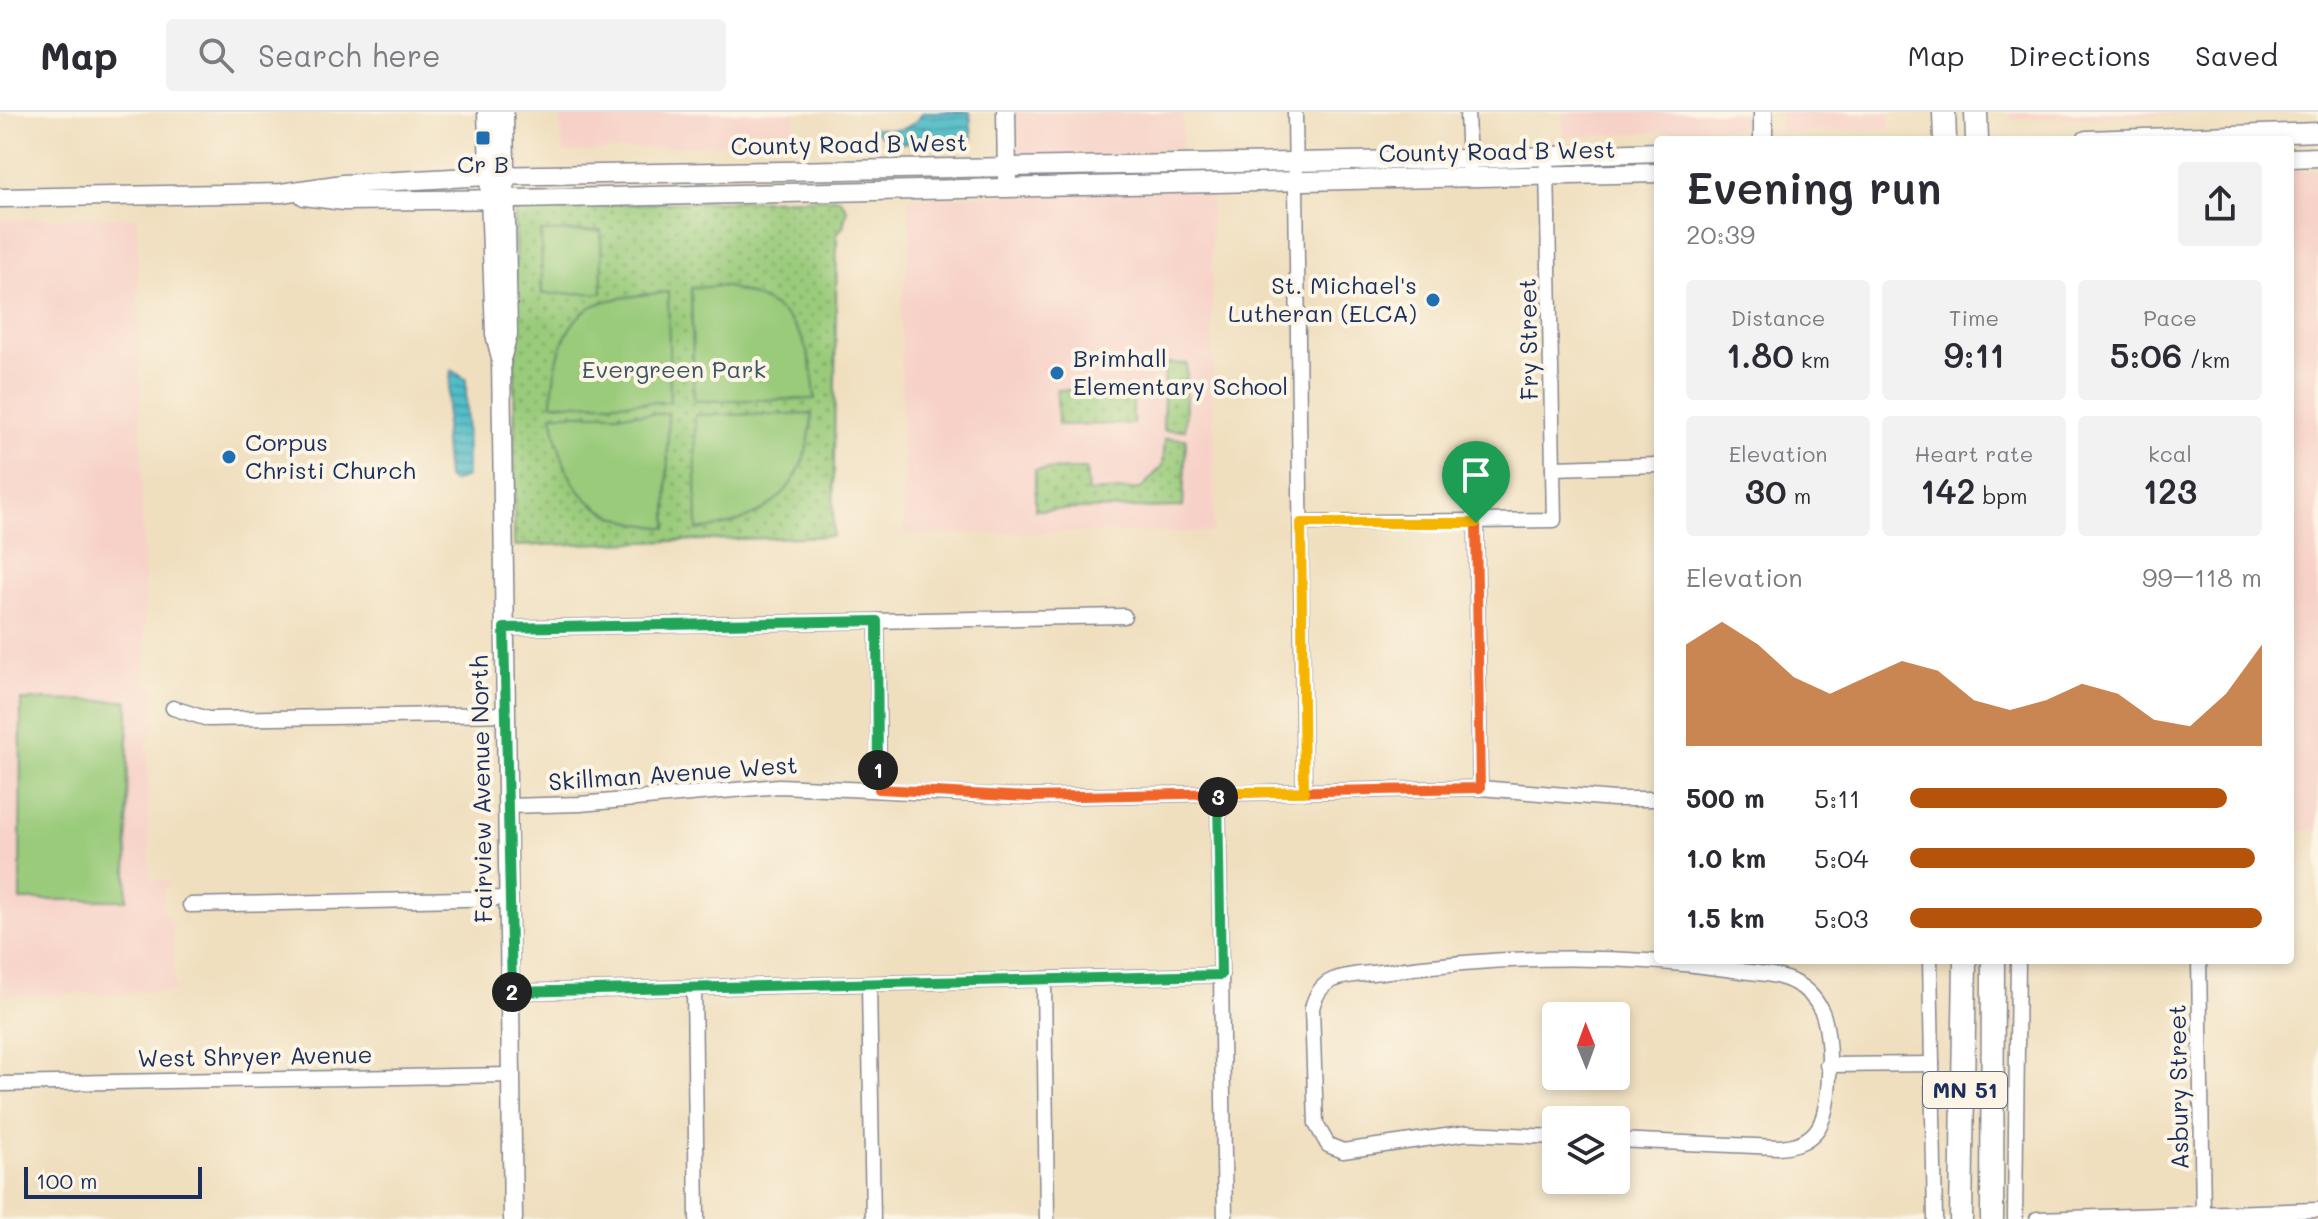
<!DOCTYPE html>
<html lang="en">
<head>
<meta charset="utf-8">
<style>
  body { margin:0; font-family:Mali,sans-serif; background:#f2f2f3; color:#2b2b33; height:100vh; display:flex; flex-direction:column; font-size:30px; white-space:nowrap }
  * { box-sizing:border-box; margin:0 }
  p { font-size:26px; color:#7c7c81 }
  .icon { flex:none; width:44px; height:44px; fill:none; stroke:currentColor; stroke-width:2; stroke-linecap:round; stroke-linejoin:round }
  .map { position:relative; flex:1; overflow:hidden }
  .sheet { position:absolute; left:1654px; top:24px; width:640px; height:828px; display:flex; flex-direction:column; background:#fff; border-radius:8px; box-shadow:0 4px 12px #0003 }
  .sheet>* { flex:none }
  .needle { width:52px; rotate:359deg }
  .tools { position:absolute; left:1542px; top:890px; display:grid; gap:16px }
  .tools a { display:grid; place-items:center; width:88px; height:88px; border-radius:8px; background:#fff; box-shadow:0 4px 12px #0003; font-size:40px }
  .scale { position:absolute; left:24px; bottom:20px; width:178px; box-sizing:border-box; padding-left:8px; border:4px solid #1b2f5e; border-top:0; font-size:22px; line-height:28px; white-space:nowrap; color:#1b2f5e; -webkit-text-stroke:6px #fcf5e5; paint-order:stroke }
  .pin { position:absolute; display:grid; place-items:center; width:68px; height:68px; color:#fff; margin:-82px -34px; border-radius:50% 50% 50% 0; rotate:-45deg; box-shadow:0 0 8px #0007 }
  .pin .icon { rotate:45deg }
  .km { position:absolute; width:40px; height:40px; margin:-20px; border-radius:50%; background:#222; color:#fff; font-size:22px; line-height:40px; text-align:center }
  .round { display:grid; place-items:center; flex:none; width:84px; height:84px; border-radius:8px; background:#f2f2f3 }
  .head { display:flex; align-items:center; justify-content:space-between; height:136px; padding:0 32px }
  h1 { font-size:44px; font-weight:600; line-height:60px }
  .figures { display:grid; grid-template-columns:repeat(3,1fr); gap:12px; height:136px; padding:8px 32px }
  .figures div { display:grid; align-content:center; border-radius:8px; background:#f2f2f3; text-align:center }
  .figures b { font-size:34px; font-weight:600 }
  .figures small { font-size:22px; font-weight:400 }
  .figures p { font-size:22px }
  .chart { height:224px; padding:16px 32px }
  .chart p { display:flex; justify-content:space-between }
  .chart svg { width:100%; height:144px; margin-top:8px; fill:#b45309; opacity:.7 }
  ul { padding:0 32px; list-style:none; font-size:26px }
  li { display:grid; grid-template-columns:128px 96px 1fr; align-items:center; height:60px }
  li i { height:20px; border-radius:10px; background:#b45309 }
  header { display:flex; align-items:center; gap:48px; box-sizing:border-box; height:112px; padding:0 40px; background:#fff; border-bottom:2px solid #e1e1e2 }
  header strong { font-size:38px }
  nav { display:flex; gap:44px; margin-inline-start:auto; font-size:28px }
  .search { width:560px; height:72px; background:#f2f2f3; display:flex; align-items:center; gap:20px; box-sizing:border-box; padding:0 28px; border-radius:8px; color:#7c7c81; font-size:30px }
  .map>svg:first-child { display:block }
</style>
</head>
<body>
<header>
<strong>Map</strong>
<div class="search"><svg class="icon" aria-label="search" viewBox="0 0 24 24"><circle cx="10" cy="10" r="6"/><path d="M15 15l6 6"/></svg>Search here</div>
<nav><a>Map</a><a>Directions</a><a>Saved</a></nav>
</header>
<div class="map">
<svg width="2318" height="1107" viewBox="0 0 2318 1107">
  <defs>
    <pattern id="park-dots" width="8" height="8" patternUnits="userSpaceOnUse" patternTransform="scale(2)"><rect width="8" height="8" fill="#9acb7a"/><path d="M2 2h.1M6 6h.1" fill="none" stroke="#7da567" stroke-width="1.8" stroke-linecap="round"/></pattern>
    <pattern id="water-rules" width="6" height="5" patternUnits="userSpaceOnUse" patternTransform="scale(2)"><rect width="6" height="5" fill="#4ebbc6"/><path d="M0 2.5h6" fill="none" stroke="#4098a4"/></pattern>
  </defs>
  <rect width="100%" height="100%" fill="#fcf5e5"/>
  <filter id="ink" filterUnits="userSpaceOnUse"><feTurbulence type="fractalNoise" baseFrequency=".0125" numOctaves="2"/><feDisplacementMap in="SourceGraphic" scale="16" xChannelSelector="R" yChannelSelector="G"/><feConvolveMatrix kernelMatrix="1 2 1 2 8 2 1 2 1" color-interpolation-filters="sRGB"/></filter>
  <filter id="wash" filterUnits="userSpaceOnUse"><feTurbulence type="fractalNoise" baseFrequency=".006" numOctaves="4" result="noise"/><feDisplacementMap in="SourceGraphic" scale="32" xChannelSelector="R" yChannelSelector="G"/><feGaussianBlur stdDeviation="1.8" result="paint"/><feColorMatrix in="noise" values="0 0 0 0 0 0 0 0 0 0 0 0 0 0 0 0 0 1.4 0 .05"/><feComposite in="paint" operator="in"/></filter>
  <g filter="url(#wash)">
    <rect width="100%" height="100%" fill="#f0dfbf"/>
    <g fill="#f7d1c7">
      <path d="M560 0H795L796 33H702L563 41Z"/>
      <path d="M1016 0H1183L1182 47 1022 46 1017 39Z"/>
      <path d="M1563 0H1743V16L1564 25Z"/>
      <path d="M1780 0H1889L1890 17 1781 21Z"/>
      <path d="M2010 0H2272L2010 7Z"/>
      <path d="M2318 58V718L2290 719V59Z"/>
      <path d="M1211 76 1214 420 904 422 901 195 911 129 908 86Z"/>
      <path d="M137 105 146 571 159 579 152 593 157 612 147 630 150 768 172 769 164 778 162 796 173 814 175 880 0 884V107Z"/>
    </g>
    <g fill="url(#park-dots)" stroke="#5a7d6c" stroke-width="2">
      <path d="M839 86 847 97 843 115 837 121 833 424 514 434 515 95Z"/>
      <path d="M1165 251 1187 252 1185 318H1163Z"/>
      <path d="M1133 276V312L1058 313 1057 278Z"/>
      <path d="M1165 326 1186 327 1183 395 1035 398V358L1086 357 1088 380 1141 377 1163 353Z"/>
    </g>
    <g fill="#9acb7a" stroke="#5a7d6c" stroke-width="2">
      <path d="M601 119 602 181 542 182 541 120Z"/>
      <path d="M724 174C792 193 810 219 815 287L694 289 691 176Z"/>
      <path d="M668 180 670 290 552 292C553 258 561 204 600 191 621 184 646 183 668 180Z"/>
      <path d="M552 302H668L667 416C587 407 565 379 552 302Z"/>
      <path d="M812 302C808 375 769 410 697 418L695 303Z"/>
      <path d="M21 588 128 589 127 788H20Z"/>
    </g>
    <g fill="url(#water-rules)" stroke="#347592" stroke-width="2">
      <path d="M923 0H970L972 28 893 31 868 15C890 18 910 23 923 0Z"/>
      <path d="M451 258 466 267 467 365 452 370 447 366 444 330Z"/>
    </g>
  </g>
  <g filter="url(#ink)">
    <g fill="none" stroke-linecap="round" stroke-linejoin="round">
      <defs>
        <g id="minor">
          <path d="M1295 0 1304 680"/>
          <path d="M1467 0 1469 56"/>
          <path d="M1553 356 1658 353"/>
          <path d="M1301 411 1554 408 1547 53"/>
          <path d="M1476 411 1480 676"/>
          <path d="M877 509 879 677"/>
          <path d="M504 516 1124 504"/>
          <path d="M173 596 208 607 505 602"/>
          <path d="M1218 680 1225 1107"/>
          <path d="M507 694 580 692 779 674 1029 685 1480 676 1614 687H1658"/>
          <path d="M190 793 508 786"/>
          <path d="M1930 848 1935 1107"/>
          <path d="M2199 848 2203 1102"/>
          <path d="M1044 867 1047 1107"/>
          <path d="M869 872 873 1107"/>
          <path d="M694 876 697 1107"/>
          <path d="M510 880 1221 863"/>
          <path d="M1827 953 1932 952"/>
          <path d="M0 972 511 963"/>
          <path d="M1556 1025 1467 1021 1343 1039 1328 1033 1316 1012 1312 896C1315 884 1321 873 1333 868 1348 862 1366 862 1381 860 1497 844 1618 841 1734 858 1753 861 1776 861 1793 870 1806 876 1816 887 1822 900 1832 924 1833 999 1816 1019 1806 1031 1793 1034 1778 1035L1616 1028"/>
          <path d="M2015 1107 2018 848"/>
          <path d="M2037 1107 2318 1098"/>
        </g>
        <g id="tertiary">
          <path d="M487 0 495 222 501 247 513 1107"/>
          <path d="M1006 0 1007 65"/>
          <path d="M1763 0V28"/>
          <path d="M2086 28 2318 20"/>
          <path d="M2290 46 2318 45"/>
          <path d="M304 84 344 89 518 87 1658 61"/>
          <path d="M0 86 281 81 343 72 488 64 1468 47 1658 40"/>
          <path d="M502 244 508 222 504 0"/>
        </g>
        <g id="primary">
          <path d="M1944 0 1945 28"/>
          <path d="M1976 0 1977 28"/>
          <path d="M1961 1107 1965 848"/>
          <path d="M1992 1107 1993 848"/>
        </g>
      </defs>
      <use href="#minor" stroke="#86878e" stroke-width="17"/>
      <use href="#tertiary" stroke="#86878e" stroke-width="21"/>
      <use href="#primary" stroke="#86878e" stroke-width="25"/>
      <use href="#minor" stroke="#fff" stroke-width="14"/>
      <use href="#tertiary" stroke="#fff" stroke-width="18"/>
      <use href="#primary" stroke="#fff" stroke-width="22"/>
    </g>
  </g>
  <g fill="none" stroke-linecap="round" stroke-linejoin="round" filter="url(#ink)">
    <defs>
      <path id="split-1" d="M878 658 879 677 1029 685 1480 676 1476 411"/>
      <path id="split-2" d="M512 880 504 516 877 509 878 658"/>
      <path id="split-3" d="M512 880 1221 863 1218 685"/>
      <path id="split-4" d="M1218 685V680H1304L1301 411H1476"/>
    </defs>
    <use href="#split-1" stroke="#fff" stroke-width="16"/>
    <use href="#split-2" stroke="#fff" stroke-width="16"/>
    <use href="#split-3" stroke="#fff" stroke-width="16"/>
    <use href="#split-4" stroke="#fff" stroke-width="16"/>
    <use href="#split-1" stroke="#f0652b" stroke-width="10"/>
    <use href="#split-2" stroke="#22a559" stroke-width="10"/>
    <use href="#split-3" stroke="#22a559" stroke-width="10"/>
    <use href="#split-4" stroke="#f5b400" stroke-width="10"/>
  </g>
  <g fill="#1f6fb2" stroke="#fcf5e5" stroke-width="3">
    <rect x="475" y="18" width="16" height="16" rx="4"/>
    <circle cx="1433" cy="188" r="8"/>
    <circle cx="1057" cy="261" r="8"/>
    <circle cx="229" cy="345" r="8"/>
  </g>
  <g text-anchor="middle" stroke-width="8" stroke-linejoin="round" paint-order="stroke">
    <rect fill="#fcf5e5" stroke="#5e6a86" stroke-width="2" x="1923" y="960" width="84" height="36" rx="6"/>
    <g font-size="22" font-weight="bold" fill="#1b2f5e">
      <text x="1965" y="986">MN 51</text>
    </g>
    <g font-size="24" fill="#1b2f5e" stroke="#fcf5e5">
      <text transform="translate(849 33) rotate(-1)" y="8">County Road B West</text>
      <text transform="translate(1497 40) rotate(-1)" y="8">County Road B West</text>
      <text transform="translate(1529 227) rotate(-91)" y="8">Fry Street</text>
      <text transform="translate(673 662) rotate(-4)" y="8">Skillman Avenue West</text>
      <text transform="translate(482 677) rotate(-91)" y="8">Fairview Avenue North</text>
      <text transform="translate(255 945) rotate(-1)" y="8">West Shryer Avenue</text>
      <text transform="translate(2179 975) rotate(-91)" y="8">Asbury Street</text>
    </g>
    <g font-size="24" fill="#1b2f5e" stroke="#fcf5e5" text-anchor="start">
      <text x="483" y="61" text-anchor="middle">Cr B</text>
      <text x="1417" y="182" text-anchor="end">St. Michael's<tspan x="1417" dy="28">Lutheran (ELCA)</tspan></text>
      <text x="1073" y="255">Brimhall<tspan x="1073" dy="28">Elementary School</tspan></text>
      <text x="245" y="339">Corpus<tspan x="245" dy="28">Christi Church</tspan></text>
    </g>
    <g font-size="24" fill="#3b5665" stroke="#fcf5e5">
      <text x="674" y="266">Evergreen Park</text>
    </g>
  </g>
</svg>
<div class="tools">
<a><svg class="needle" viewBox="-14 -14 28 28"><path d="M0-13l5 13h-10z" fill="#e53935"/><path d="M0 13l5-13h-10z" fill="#7c7c81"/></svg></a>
<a><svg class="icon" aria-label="layers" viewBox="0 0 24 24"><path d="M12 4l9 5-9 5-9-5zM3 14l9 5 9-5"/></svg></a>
</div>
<div class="scale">100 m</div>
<div class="pin" style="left:1476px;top:411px;background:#1e9e55"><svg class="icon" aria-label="arrive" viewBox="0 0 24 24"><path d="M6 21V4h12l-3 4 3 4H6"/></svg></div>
<b class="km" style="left:878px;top:658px">1</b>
<b class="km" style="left:512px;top:880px">2</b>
<b class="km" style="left:1218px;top:685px">3</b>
<section class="sheet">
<div class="head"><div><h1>Evening run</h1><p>20:39</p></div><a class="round"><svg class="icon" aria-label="share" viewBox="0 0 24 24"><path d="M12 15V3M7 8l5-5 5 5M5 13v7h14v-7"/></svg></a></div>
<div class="figures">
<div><p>Distance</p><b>1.80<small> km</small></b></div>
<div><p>Time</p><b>9:11</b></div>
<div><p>Pace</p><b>5:06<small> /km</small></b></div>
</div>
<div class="figures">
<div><p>Elevation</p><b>30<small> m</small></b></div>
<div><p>Heart rate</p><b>142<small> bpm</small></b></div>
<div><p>kcal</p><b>123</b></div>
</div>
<div class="chart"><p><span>Elevation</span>99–118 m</p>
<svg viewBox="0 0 160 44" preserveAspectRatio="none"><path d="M0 44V13L10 6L20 13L30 23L40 28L50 23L60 18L70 21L80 30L90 33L100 30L110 25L120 28L130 36L140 38L150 28L160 13V44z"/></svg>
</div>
<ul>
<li><b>500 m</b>5:11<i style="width:90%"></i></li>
<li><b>1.0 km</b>5:04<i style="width:98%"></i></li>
<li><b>1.5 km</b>5:03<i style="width:100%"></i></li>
</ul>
</section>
</div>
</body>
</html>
